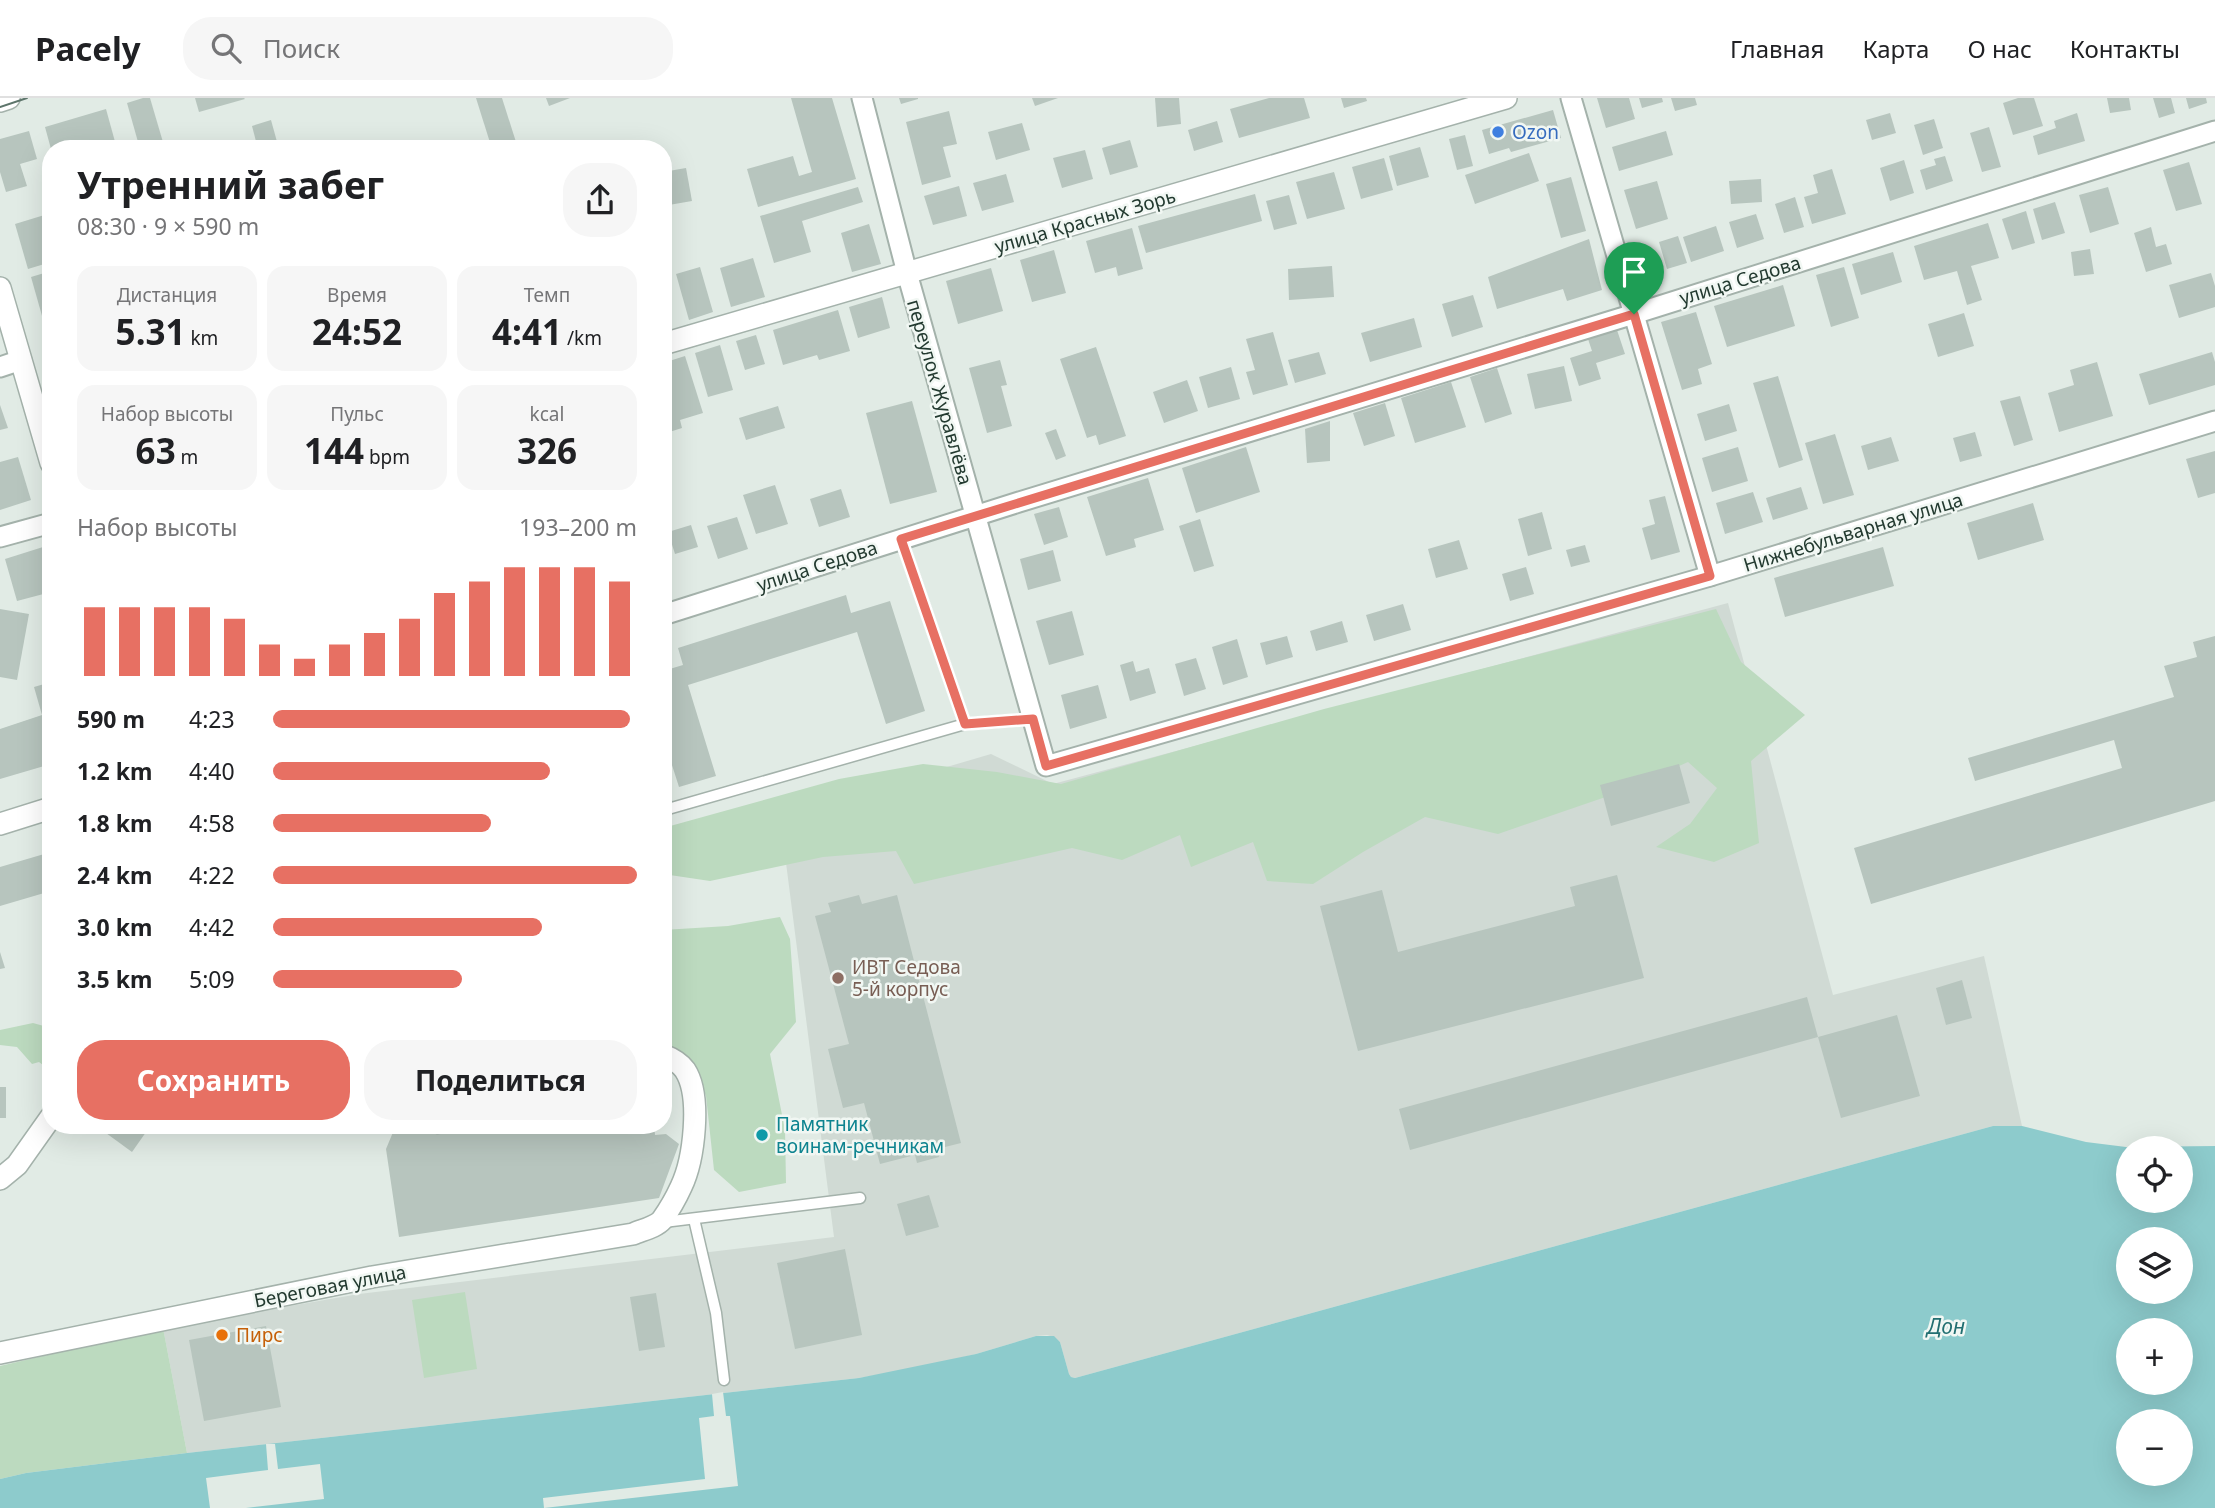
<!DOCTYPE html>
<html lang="ru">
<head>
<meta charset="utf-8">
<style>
  body { margin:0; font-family:"Noto Sans",sans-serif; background:#f6f6f6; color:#202124; height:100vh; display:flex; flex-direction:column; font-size:26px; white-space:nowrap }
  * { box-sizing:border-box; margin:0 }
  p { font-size:23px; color:#757577 }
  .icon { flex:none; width:38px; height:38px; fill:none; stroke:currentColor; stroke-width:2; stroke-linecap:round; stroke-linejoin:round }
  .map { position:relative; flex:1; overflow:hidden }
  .sheet { position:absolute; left:42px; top:42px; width:630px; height:994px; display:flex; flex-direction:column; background:#fff; border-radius:28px; box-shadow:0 7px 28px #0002 }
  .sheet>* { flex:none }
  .tools { position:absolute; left:2116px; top:1038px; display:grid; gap:14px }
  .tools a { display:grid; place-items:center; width:77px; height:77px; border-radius:50%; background:#fff; box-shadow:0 7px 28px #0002; font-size:35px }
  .pin { position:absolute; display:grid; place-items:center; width:60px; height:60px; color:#fff; margin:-72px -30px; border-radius:50% 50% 50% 0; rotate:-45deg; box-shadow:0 0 7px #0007 }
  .pin .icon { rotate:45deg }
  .round { display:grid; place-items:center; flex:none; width:74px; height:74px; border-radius:28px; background:#f6f6f6 }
  .headline { display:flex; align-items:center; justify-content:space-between; height:119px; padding:0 35px }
  h1 { font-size:38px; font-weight:700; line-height:52px }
  .figures { display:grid; grid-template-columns:repeat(3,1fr); gap:10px; height:119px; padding:7px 35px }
  .figures div { display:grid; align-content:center; border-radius:18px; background:#f6f6f6; text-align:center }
  .figures b { font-size:35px; font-weight:700 }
  .figures small { font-size:19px; font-weight:400 }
  .figures p { font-size:19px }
  .chart { height:196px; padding:14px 35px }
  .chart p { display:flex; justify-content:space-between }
  .chart svg { width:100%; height:126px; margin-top:7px; stroke:#e77063; stroke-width:6 }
  .primary-button { display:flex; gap:14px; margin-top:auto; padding:14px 35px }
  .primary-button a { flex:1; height:80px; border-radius:28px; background:#e77063; color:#fff; font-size:28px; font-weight:700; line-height:80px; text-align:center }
  .primary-button a+a { background:#f6f6f6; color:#202124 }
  ul { padding:0 35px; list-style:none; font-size:23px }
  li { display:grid; grid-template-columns:112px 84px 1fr; align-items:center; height:52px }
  li i { height:18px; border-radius:9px; background:#e77063 }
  header { display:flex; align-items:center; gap:42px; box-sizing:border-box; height:98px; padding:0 35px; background:#fff; border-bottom:2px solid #e0e0e0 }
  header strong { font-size:33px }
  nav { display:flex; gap:38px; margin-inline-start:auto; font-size:24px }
  .search { width:490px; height:63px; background:#f6f6f6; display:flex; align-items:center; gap:18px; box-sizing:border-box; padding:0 24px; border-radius:28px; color:#757577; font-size:26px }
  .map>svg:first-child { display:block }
</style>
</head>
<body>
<header>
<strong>Pacely</strong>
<div class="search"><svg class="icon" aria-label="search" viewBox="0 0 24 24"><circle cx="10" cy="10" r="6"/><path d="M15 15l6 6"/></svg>Поиск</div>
<nav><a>Главная</a><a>Карта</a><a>О нас</a><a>Контакты</a></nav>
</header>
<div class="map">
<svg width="2215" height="1410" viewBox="0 0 2215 1410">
  <rect width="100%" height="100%" fill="#e1ebe5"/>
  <path fill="#d0dad4" d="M1728 505 1833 897 1984 858 2022 1028H1993L1075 1280 1071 1279 1069 1276 1060 1244 1054 1239 1047 1237 1036 1238 976 1256 918 1270 859 1280 187 1355 163 1230 359 1196 834 1139 780 718 991 656 1053 686Z"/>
  <g fill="#bcdabf">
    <path d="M1716 511 1741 564 1805 617 1751 663 1759 745 1714 764 1656 749 1690 726 1717 690 1688 664 1623 693 1498 736 1425 719 1363 754 1313 786 1267 783 1253 744 1191 769 1180 737 1122 762 1072 750 914 786 896 753 823 759 710 783 663 776V730L839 681 923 666 997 674 1061 686 1324 611Z"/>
    <path d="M780 819 790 841 796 924 770 956 785 1032 786 1085 739 1094 714 1072 706 998 694 967 663 947V832L728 828Z"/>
    <path d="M33 925 51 930V973L39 964 32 966 17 949 0 947V932Z"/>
    <path d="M465 1194 477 1271 424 1280 412 1202Z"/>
    <path d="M163 1230 187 1355 26 1375 0 1381V1268Z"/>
  </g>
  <path fill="#8dcbcc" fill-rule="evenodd" d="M1993 1028H2022L2086 1044 2126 1049 2215 1048V1410H0V1381L26 1375 187 1355 859 1280 976 1256 1036 1238H1054L1060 1244 1069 1276 1071 1279 1075 1280ZM2128 1050H2180V1102H2128ZM2128 1141H2180V1194H2128ZM2128 1232H2180V1284H2128ZM2128 1323H2180V1376H2128Z"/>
  <g fill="#e1ebe5">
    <path d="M723 1294 726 1318H730L738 1388 544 1410 543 1400 705 1381 699 1320 714 1318 712 1296Z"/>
    <path d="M266 1346H275L278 1371 320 1366 324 1401 246 1410H210L206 1380 268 1372Z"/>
  </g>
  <g fill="#b7c5be">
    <path d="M143 0H150L165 51H140L127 5Z"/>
    <path d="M195 0H244L245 1 199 14Z"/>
    <path d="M476 0H502L516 44 492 51Z"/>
    <path d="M546 0H570L549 8Z"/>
    <path d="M791 0H832L856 81 758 109 747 71 793 58 799 78 812 74Z"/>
    <path d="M899 0H918V1L901 6Z"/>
    <path d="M1032 0H1058L1035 8Z"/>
    <path d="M1155 0H1179L1181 26 1157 29Z"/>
    <path d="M1269 0H1304L1310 20 1239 40 1230 11Z"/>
    <path d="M1341 0H1366L1367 3 1344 10Z"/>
    <path d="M1597 0H1629L1635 21 1606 30Z"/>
    <path d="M1639 0H1662L1663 4 1642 10Z"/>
    <path d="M1671 0H1695L1697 7 1675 13Z"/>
    <path d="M2018 0H2034L2043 28 2013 37 2003 5Z"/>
    <path d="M2107 0H2129L2131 12 2110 15Z"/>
    <path d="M2153 0H2171L2175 15 2159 20Z"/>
    <path d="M2186 0H2206L2207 5 2189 11Z"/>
    <path d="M106 11 117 51H51L45 29Z"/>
    <path d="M1553 12 1561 40 1511 54 1509 50 1489 56 1482 32Z"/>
    <path d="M949 13 957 46 943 49 951 79 922 87 906 24Z"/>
    <path d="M1890 15 1896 35 1872 42 1866 22Z"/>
    <path d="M2077 15 2085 43 2038 57 2033 38 2056 30 2054 23Z"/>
    <path d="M1934 21 1943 50 1923 57 1914 27Z"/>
    <path d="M271 22 279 51H258L252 28Z"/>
    <path d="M1217 23 1223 44 1194 53 1188 32Z"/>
    <path d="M1022 25 1030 52 996 62 988 34Z"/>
    <path d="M1989 29 2001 69 1982 74 1970 35Z"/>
    <path d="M29 33 37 61 20 66 27 88 6 94 0 74V41Z"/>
    <path d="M1666 33 1673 57 1619 73 1612 49Z"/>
    <path d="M1465 37 1473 68 1457 72 1449 41Z"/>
    <path d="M1130 42 1138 69 1110 77 1102 50Z"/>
    <path d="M596 43 599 51H573V50Z"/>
    <path d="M1420 49 1429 79 1397 88 1389 58Z"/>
    <path d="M1085 52 1093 81 1062 90 1053 60Z"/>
    <path d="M1529 55 1539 83 1475 106 1465 77Z"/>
    <path d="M1945 58 1953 83 1926 92 1920 72 1936 67 1934 61Z"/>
    <path d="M1384 60 1393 92 1361 101 1352 69Z"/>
    <path d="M1904 62 1914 95 1890 103 1880 70Z"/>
    <path d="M2189 64 2202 106 2176 113 2163 72Z"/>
    <path d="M686 70 692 103 663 108V74Z"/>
    <path d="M1832 71 1846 116 1812 126 1804 99 1818 95 1813 77Z"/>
    <path d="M1334 74 1345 111 1307 121 1296 84Z"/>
    <path d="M1006 76 1014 104 982 113 973 85Z"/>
    <path d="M1571 79 1586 133 1561 140 1546 86Z"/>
    <path d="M1761 81 1762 104 1731 106 1729 83Z"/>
    <path d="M1657 83 1668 121 1636 131 1624 92Z"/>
    <path d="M959 88 967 118 933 127 924 98Z"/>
    <path d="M858 89 863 104 802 123 811 154 774 165 760 118Z"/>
    <path d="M2108 89 2119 126 2090 135 2079 97Z"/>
    <path d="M1255 96 1262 123 1146 155 1138 128Z"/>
    <path d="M1289 97 1297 126 1274 132 1266 103Z"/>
    <path d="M1795 99 1804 129 1784 135 1775 106Z"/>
    <path d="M2055 104 2065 135 2042 142 2033 111Z"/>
    <path d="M2026 113 2035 145 2012 152 2002 121Z"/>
    <path d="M51 115V164L28 171 15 126Z"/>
    <path d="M1756 116 1764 141 1737 150 1729 124Z"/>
    <path d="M1988 125 1999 160 1971 168 1982 202 1967 207 1957 173 1924 182 1914 148Z"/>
    <path d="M869 126 881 166 852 174 841 135Z"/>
    <path d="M1716 128 1724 153 1691 164 1683 139Z"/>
    <path d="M2151 129 2156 149 2166 146 2172 166 2146 174 2134 135Z"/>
    <path d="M1132 130 1143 171 1118 178 1116 169 1095 175 1086 143Z"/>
    <path d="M1678 138 1687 165 1667 171 1659 144Z"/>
    <path d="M1589 141 1602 192 1567 203 1563 191 1497 211 1488 179Z"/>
    <path d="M2090 151 2094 176 2074 178 2071 154Z"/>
    <path d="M1054 152 1066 195 1032 204 1020 162Z"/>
    <path d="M1893 154 1902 184 1861 197 1852 166Z"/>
    <path d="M753 160 765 199 731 209 720 170Z"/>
    <path d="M1332 168 1334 199 1289 202 1288 171Z"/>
    <path d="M700 169 713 214 689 222 676 176Z"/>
    <path d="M1844 169 1859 220 1831 229 1816 177Z"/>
    <path d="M991 170 1003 213 958 226 946 183Z"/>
    <path d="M51 173V238L48 239 31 179Z"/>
    <path d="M2211 175 2215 188V209L2179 220 2169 187Z"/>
    <path d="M1783 187 1795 228 1727 249 1714 208Z"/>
    <path d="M1473 197 1483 229 1452 239 1442 206Z"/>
    <path d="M882 199 890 230 858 240 849 209Z"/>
    <path d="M838 212 850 253 819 262 817 257 783 267 773 232Z"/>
    <path d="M1696 214 1712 266 1698 271 1702 286 1682 292 1661 224Z"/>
    <path d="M1964 215 1974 248 1938 259 1928 226Z"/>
    <path d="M1414 220 1422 249 1370 264 1361 235Z"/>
    <path d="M1617 232 1625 256 1596 265 1601 281 1579 288 1570 260 1592 253 1588 241Z"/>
    <path d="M1273 234 1288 287 1253 297 1246 274 1255 272 1246 241Z"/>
    <path d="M756 237 765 266 745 272 736 243Z"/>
    <path d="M720 247 733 292 708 299 695 255Z"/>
    <path d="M1096 249 1126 338 1099 347 1096 337 1087 340 1060 261Z"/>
    <path d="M1319 254 1326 276 1295 285 1288 262Z"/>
    <path d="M2212 254 2215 264V287L2149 307 2139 276Z"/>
    <path d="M685 258 703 315 680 322 682 330 663 336V265Z"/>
    <path d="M1000 262 1007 287 1001 288 1012 328 987 335 969 270Z"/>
    <path d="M2097 264 2113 318 2059 334 2048 295 2074 287 2070 272Z"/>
    <path d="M1564 268 1572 303 1535 311 1527 276Z"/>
    <path d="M1231 269 1240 301 1208 310 1199 279Z"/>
    <path d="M1497 270 1512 316 1485 325 1470 279Z"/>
    <path d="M1778 278 1803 362 1779 370 1753 285Z"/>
    <path d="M1187 282 1198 313 1164 325 1153 294Z"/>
    <path d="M1451 284 1466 329 1415 345 1401 300Z"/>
    <path d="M2020 298 2033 342 2014 348 2000 303Z"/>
    <path d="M912 303 937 394 890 406 866 315Z"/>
    <path d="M1385 305 1395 338 1364 348 1353 315Z"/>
    <path d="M1729 306 1737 333 1705 343 1697 316Z"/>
    <path d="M0 307 8 330 0 332Z"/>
    <path d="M778 308 785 330 746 342 739 320Z"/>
    <path d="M1330 323V363L1307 365 1305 331Z"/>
    <path d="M1056 331 1066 358 1056 362 1045 335Z"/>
    <path d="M1975 334 1982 358 1960 364 1953 340Z"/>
    <path d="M1835 336 1854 397 1823 406 1805 345Z"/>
    <path d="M1891 339 1899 363 1868 372 1861 348Z"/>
    <path d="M1246 349 1260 394 1196 415 1182 370Z"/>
    <path d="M1738 349 1748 383 1712 394 1702 360Z"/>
    <path d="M2215 353V395L2198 400 2186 361Z"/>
    <path d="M18 359 31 402 0 412V364Z"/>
    <path d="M1148 380 1164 432 1134 441 1136 449 1106 458 1087 399Z"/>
    <path d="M775 387 788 426 756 436 743 397Z"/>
    <path d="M1801 389 1808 411 1773 422 1766 400Z"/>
    <path d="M841 391 850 419 819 429 810 401Z"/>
    <path d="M1753 394 1763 424 1725 436 1716 405Z"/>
    <path d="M1665 398 1680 454 1651 462 1642 430 1655 426 1649 402Z"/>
    <path d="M2033 405 2044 442 1978 462 1967 425Z"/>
    <path d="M1059 409 1068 439 1044 447 1034 416Z"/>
    <path d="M1542 414 1552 451 1528 458 1518 421Z"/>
    <path d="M737 419 748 451 718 461 707 428Z"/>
    <path d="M1200 421 1214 468 1194 474 1179 428Z"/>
    <path d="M691 427 698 449 675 456 668 434Z"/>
    <path d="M1459 442 1468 471 1436 480 1428 451Z"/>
    <path d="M1585 447 1590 464 1571 469 1566 452Z"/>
    <path d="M43 449 51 477V494L17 503 5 461Z"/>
    <path d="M1883 449 1894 488 1785 519 1774 480Z"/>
    <path d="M1053 452 1061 483 1028 492 1020 461Z"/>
    <path d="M1526 469 1534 496 1510 503 1502 476Z"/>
    <path d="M846 497 851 515 890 503 925 613 886 626 857 534 688 587 716 678 679 689 663 639V573L683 567 678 550Z"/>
    <path d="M1403 506 1411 532 1374 543 1366 517Z"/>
    <path d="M0 511 29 516 17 582 0 579Z"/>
    <path d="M1072 513 1084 557 1049 567 1036 523Z"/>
    <path d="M1342 523 1348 544 1316 553 1310 533Z"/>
    <path d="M1287 538 1293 559 1266 567 1260 545Z"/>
    <path d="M2215 538V703L1871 806 1854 750 2122 670 2114 642 1975 683 1968 660 2174 599 2164 568 2197 559 2193 544Z"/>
    <path d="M1237 541 1248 579 1223 587 1212 549Z"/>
    <path d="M1196 560 1206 591 1184 598 1175 566Z"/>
    <path d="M1133 563 1136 574 1149 570 1156 595 1130 603 1120 567Z"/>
    <path d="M51 584V666L0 681V631L42 617 34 589Z"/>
    <path d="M1098 587 1107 620 1070 631 1061 597Z"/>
    <path d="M1679 666 1690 705 1611 728 1600 687Z"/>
    <path d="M51 754V793L0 808V769Z"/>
    <path d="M1617 777 1644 880 1358 953 1320 808 1382 792 1398 854 1575 808 1570 789Z"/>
    <path d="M859 797 862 806 897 797 961 1045 937 1051 939 1059 917 1065 915 1057 880 1066 864 1005 843 1010 828 951 849 946 815 818 831 814 828 805Z"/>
    <path d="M51 799V830H50L42 802Z"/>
    <path d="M0 854 5 870 0 871Z"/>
    <path d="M1962 882 1972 920 1946 927 1936 890Z"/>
    <path d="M1807 899 1818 939 1410 1052 1399 1011Z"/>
    <path d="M1897 917 1920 998 1841 1020 1818 939Z"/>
    <rect x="0" y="989" width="6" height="31"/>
    <path d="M95 1027H151L132 1054Z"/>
    <path d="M396 1027H654L655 1037 666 1036 679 1046 659 1100 399 1139 386 1051Z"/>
    <path d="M929 1097 939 1129 906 1138 897 1106Z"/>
    <path d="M845 1151 862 1237 795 1251 777 1165Z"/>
    <path d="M656 1195 665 1249 639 1253 630 1199Z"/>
    <path d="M266 1228 281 1309 204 1323 189 1242Z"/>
  </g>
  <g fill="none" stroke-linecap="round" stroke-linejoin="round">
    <defs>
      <g id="service">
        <path d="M901 441 965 626"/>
        <path d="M663 695 668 711 965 626 1033 621"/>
        <path d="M431 1027 438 1030"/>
        <path d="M694 1121 716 1215 724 1282"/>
        <path d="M664 1124 860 1100"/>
      </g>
      <g id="minor">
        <path d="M862 0 907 175 1046 668 1710 478 2215 323"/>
        <path d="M1571 0 1710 478"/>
        <path d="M0 269 21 262"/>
        <path d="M0 439 51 425"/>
        <path d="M663 517 1019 404 1634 216 2215 33"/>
      </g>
      <g id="tertiary">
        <path d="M0 3 9 0"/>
        <path d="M0 190 51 365"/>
        <path d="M663 246 1506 0"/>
        <path d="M0 726 51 710"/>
        <path d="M0 1081 17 1067 51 1019"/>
        <path d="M0 1255 372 1179 633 1136C642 1132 656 1129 662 1122 669 1112 676 1100 681 1089 694 1062 702 998 685 972 680 965 671 960 663 957"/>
      </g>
    </defs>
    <use href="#service" stroke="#a4b2ab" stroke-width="13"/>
    <use href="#minor" stroke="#a4b2ab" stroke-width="23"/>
    <use href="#tertiary" stroke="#a4b2ab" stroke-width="24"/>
    <use href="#service" stroke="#fff" stroke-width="10"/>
    <use href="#minor" stroke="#fff" stroke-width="19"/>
    <use href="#tertiary" stroke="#fff" stroke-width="21"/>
    <path stroke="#5d756b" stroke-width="2" d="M0 9 27 0"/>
  </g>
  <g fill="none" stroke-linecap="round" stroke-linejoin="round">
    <defs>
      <path id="route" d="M1634 216 1710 478 1046 668 1033 621 965 626 901 441Z"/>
    </defs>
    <use href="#route" stroke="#fff" stroke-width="14"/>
    <use href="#route" stroke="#e77063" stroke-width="9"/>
  </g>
  <circle fill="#3f7fe0" stroke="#f1f7f3" stroke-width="2.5" cx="1498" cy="34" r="7"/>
  <circle fill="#8d6e63" stroke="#f1f7f3" stroke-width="2.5" cx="838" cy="880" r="7"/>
  <circle fill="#0f9aa8" stroke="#f1f7f3" stroke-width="2.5" cx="762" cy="1037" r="7"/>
  <circle fill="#e8710a" stroke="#f1f7f3" stroke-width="2.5" cx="222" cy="1237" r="7"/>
  <g text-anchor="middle" stroke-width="5" stroke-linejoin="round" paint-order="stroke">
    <g font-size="19" fill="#366cbe" stroke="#f1f7f3" text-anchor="start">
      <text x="1512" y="41">Ozon</text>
    </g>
    <g font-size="19" fill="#233a30" stroke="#f1f7f3">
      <text transform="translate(1085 123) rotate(-16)" y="7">улица Красных Зорь</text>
      <text transform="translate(1740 182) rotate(-17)" y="7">улица Седова</text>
      <text transform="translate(940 294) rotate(74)" y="7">переулок Журавлёва</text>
      <text transform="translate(1853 434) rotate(-17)" y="7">Нижнебульварная улица</text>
      <text transform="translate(817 468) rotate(-18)" y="7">улица Седова</text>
      <text transform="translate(330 1188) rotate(-11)" y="7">Береговая улица</text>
    </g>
    <g font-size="19" fill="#785e54" stroke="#f1f7f3" text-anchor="start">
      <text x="852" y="876">ИВТ Седова<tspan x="852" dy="22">5-й корпус</tspan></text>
    </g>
    <g font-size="19" fill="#0d838f" stroke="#f1f7f3" text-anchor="start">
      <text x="776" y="1033">Памятник<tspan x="776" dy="22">воинам-речникам</tspan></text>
    </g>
    <g font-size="19" fill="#c56008" stroke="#f1f7f3" text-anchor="start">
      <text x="236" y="1244">Пирс</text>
    </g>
    <g font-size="21" font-style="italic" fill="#226f71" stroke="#f1f7f3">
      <text x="1946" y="1236">Дон</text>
    </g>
  </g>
</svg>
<div class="tools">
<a><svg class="icon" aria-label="locate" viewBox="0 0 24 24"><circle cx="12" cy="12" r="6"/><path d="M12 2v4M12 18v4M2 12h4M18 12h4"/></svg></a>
<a><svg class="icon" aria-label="layers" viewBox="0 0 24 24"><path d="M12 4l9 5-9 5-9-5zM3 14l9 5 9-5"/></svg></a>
<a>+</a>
<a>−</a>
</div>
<div class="pin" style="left:1634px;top:216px;background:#1e9e55"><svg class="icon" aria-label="arrive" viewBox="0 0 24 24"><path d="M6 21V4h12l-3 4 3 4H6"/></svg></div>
<section class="sheet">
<div class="headline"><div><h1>Утренний забег</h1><p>08:30 · 9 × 590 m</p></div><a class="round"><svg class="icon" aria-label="share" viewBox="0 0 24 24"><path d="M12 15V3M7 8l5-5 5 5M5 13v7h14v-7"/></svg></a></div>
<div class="figures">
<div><p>Дистанция</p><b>5.31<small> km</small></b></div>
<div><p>Время</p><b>24:52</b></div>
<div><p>Темп</p><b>4:41<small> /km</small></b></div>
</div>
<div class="figures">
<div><p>Набор высоты</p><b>63<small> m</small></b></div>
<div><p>Пульс</p><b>144<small> bpm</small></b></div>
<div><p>kcal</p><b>326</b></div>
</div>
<div class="chart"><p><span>Набор высоты</span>193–200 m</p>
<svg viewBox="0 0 160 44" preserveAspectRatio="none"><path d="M5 44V20M15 44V20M25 44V20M35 44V20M45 44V24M55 44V33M65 44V38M75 44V33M85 44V29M95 44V24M105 44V15M115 44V11M125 44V6M135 44V6M145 44V6M155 44V11"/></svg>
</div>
<ul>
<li><b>590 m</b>4:23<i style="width:98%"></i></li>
<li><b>1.2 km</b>4:40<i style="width:76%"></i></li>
<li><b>1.8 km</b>4:58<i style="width:60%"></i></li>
<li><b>2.4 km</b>4:22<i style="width:100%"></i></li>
<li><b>3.0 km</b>4:42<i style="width:74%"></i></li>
<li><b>3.5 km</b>5:09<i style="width:52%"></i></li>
</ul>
<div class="primary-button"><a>Сохранить</a><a>Поделиться</a></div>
</section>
</div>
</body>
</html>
